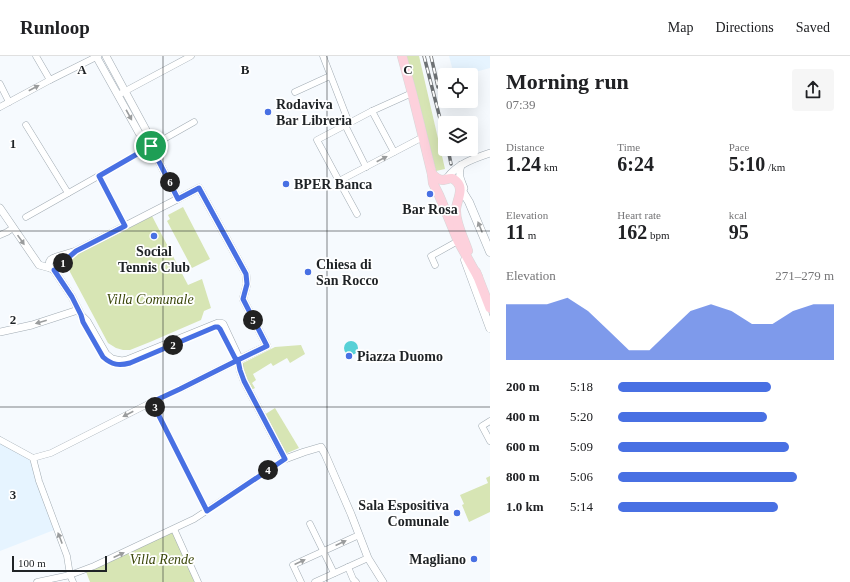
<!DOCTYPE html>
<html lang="en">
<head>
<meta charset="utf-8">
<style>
  body { margin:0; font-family:"Times New Roman",serif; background:#f6f6f6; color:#202124; height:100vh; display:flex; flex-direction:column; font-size:15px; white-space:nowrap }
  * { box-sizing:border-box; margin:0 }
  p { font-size:13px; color:#757577 }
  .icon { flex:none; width:22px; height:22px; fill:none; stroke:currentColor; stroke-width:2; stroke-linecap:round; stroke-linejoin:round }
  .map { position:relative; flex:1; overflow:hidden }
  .details { display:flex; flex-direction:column; background:#fff; width:360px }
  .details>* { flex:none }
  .fabs { position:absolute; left:438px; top:12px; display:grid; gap:8px }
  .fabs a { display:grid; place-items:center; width:40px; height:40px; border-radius:4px; background:#fff; box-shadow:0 4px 16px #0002; font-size:20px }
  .scale { position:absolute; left:12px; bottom:10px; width:95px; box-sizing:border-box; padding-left:4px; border:2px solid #1f2326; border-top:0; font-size:11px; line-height:14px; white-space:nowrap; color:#1f2326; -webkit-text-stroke:3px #fff; paint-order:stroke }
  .pin { position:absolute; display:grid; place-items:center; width:34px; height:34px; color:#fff; margin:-17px; border:2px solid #fff; border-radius:50%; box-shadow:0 1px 4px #0007 }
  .km { position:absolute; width:20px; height:20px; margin:-10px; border-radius:50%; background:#222; color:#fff; font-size:11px; line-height:20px; text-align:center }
  .round { display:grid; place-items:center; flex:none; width:42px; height:42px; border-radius:4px; background:#f6f6f6 }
  .overview { display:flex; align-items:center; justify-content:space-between; height:68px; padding:0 16px }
  h1 { font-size:22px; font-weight:700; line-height:30px }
  .figures { display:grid; grid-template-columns:repeat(3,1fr); gap:6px; height:68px; padding:4px 16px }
  .figures div { display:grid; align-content:center }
  .figures b { font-size:20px; font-weight:700 }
  .figures small { font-size:11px; font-weight:400 }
  .figures p { font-size:11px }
  .chart { height:112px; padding:8px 16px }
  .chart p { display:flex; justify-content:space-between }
  .chart svg { width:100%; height:72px; margin-top:4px; fill:#4870e3; opacity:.7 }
  ul { padding:0 16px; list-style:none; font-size:13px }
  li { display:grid; grid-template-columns:64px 48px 1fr; align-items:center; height:30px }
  li i { height:10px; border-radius:5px; background:#4870e3 }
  header { display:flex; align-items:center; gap:24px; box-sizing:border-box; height:56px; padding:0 20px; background:#fff; border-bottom:1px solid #e0e0e0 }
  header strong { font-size:19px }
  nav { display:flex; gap:22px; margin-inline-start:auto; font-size:14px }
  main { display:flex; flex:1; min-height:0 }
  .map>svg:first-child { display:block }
</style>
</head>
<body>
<header>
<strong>Runloop</strong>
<nav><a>Map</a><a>Directions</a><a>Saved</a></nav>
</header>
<main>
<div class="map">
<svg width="490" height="526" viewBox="0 0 490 526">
  <rect width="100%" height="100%" fill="#f6fafe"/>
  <g fill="#e6f4ff">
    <path d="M449 0H490V12L464 19H454Z"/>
    <path d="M0 387 30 403 54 474 0 495Z"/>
  </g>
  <g fill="#d7e5b4">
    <path d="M405 0H419L445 113 436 115Z"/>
    <path d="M183 151 210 203 192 212 167 165 170 163 168 159Z"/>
    <path d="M152 160 188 229 202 223 211 252 204 255 201 264 150 286 130 294H123L116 292 108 287 70 216V208L74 200 106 184Z"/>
    <path d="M301 289 305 298 290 307 287 302 273 310 271 307 253 318 256 324 252 327 255 332 251 334 246 323 241 308 275 291Z"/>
    <path d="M275 352 299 392 285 398 264 359Z"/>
    <path d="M490 420V456L469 466 462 449 464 448 460 439 488 427 486 422Z"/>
    <path d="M174 473 198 526H90L85 513Z"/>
  </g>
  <circle fill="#57d0d6" cx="351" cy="292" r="7"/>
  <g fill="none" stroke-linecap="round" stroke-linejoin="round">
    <defs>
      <g id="minor">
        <path d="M36 0 50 24"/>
        <path d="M323 0 349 67"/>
        <path d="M0 28 9 46"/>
        <path d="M295 36 330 20"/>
        <path d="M412 37 372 55 317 84 339 125 423 81"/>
        <path d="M118 39 191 0"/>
        <path d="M0 51 50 24 98 0"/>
        <path d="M372 55 394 96"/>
        <path d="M26 69 68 137"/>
        <path d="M345 69 366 111"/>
        <path d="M99 120 125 170"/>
        <path d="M339 125 357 158"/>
        <path d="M26 161 194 66"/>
        <path d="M0 179 7 176 13 172"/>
        <path d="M435 209 431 200 458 185"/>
        <path d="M152 346 207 455"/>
        <path d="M490 365 482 370 490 385"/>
        <path d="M0 384 33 402 51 397 152 346 180 333 238 304"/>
        <path d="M33 402 39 425 67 500 70 519 73 526"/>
        <path d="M310 468 334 517"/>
        <path d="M174 473 198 526"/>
        <path d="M348 511 353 523 356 526"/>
        <path d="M37 526 70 519 94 510 194 463 285 403"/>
        <path d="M301 526 293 509 359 479"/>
        <path d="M315 526 368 502"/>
      </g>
      <g id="tertiary">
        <path d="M96 0 139 77 150 88"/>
        <path d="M106 0 146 74 151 90 178 143"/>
        <path d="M461 109C458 119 460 122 464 132"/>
        <path d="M447 122C457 108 475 102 490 97"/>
        <path d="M0 152 39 209 50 212"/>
        <path d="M56 201 76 195 125 170 199 132 246 218 247 228 243 243 267 290 238 304"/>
        <circle cx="55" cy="208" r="6"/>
        <path d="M54 214 72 241 81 259 87 265 106 298 112 303 122 305 127 304 218 267H221L223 268 238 300 240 314 244 325 285 403 304 396 321 391 325 398 351 458 368 502 383 526"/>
        <path d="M0 276 32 269 78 254"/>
      </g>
      <g id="secondary">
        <path d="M461 133 469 146 490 196"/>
        <path d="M465 204 490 272"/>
      </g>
      <g id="primary">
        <path d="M402 0 412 37 422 77 432 118 433 127 439 139 458 185 478 221"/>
        <path d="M432 118C435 121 439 124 443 124 449 123 452 120 457 126 464 133 457 144 456 153 455 167 464 182 468 195"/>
        <path d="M476 216 490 252"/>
      </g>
    </defs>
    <use href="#minor" stroke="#a1abb3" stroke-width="7"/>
    <use href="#tertiary" stroke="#a1abb3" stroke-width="8"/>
    <use href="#secondary" stroke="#a1abb3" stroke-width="9"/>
    <use href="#primary" stroke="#d7d7d8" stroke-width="10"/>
    <use href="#minor" stroke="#fff" stroke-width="6"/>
    <use href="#tertiary" stroke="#fff" stroke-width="7"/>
    <use href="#secondary" stroke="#fff" stroke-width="8"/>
    <use href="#primary" stroke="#fdd1dc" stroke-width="9"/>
    <defs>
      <g id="rail">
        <path d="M424 0 445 82"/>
        <path d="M431 0 438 31"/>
        <path d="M448 93 451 108"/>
      </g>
    </defs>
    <use href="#rail" stroke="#6f7376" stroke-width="3.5"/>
    <use href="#rail" stroke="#fff" stroke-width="2" stroke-dasharray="6" stroke-linecap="butt"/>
  </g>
  <defs><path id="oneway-solid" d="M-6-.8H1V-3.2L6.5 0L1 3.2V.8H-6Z"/></defs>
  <g fill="#9a9c9d">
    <use href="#oneway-solid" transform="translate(34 32) rotate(-28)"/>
    <use href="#oneway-solid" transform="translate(129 59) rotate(61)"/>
    <use href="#oneway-solid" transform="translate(382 103) rotate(-27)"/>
    <use href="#oneway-solid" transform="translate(480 171) rotate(-112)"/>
    <use href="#oneway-solid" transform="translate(21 184) rotate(55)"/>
    <use href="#oneway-solid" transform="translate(41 266) rotate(164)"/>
    <use href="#oneway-solid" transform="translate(128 358) rotate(153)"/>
    <use href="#oneway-solid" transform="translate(60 482) rotate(-111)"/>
    <use href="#oneway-solid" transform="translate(341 487) rotate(-25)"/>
    <use href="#oneway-solid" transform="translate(119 499) rotate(-25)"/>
    <use href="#oneway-solid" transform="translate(300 506) rotate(-25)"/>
  </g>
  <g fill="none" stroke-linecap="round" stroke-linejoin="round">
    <defs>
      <path id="route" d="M151 90 99 120 125 170 76 195 61 208 60 212 57 214H54L72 241 81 259 83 266 103 301C112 309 119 310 130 307L215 271H218L220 273 235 302 238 304 180 333 152 346 207 455 285 403 244 325 240 314 238 304 267 290 243 243 247 228 246 218 199 132 178 143 151 90"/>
    </defs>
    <use href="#route" stroke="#fff" stroke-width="8"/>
    <use href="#route" stroke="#4870e3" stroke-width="5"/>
  </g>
  <path fill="none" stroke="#1f2326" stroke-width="1" stroke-opacity="0.55" d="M163 0V526M327 0V526M0 175H490M0 351H490"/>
  <g fill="#4870e3" stroke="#fff" stroke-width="1.5">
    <circle cx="268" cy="56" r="4"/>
    <circle cx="286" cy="128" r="4"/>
    <circle cx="430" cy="138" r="4"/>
    <circle cx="154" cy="180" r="4"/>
    <circle cx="308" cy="216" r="4"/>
    <circle cx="349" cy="300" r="4"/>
    <circle cx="457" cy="457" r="4"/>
    <circle cx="474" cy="503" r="4"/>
  </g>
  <g text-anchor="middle" stroke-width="3.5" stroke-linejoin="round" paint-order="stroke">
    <g font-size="14" font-weight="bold" fill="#1f2326" stroke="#fff" text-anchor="start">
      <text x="276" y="53">Rodaviva<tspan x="276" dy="16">Bar Libreria</tspan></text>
      <text x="294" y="133">BPER Banca</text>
      <text x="430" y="158" text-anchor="middle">Bar Rosa</text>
      <text x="154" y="200" text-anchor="middle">Social<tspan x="154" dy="16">Tennis Club</tspan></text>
      <text x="316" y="213">Chiesa di<tspan x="316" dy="16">San Rocco</tspan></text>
      <text x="357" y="305">Piazza Duomo</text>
      <text x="449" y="454" text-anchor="end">Sala Espositiva<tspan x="449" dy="16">Comunale</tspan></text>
      <text x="466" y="508" text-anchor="end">Magliano</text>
    </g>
    <g font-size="14" font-style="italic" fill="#3c480b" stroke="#fff">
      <text x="150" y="248">Villa Comunale</text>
      <text x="162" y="508">Villa Rende</text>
    </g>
  </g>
  <g font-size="13" text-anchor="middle" font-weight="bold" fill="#1f2326" stroke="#fff" stroke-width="3.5" stroke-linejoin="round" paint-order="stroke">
    <text x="82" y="18">A</text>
    <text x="245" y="18">B</text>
    <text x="408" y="18">C</text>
    <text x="13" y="92">1</text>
    <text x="13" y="268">2</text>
    <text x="13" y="443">3</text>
  </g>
</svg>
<div class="fabs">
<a><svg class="icon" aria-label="locate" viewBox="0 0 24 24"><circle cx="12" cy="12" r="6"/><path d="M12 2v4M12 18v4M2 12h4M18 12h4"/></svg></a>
<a><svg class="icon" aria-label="layers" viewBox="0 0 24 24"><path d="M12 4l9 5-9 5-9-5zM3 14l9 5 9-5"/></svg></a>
</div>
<div class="scale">100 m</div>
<div class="pin" style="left:151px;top:90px;background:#1e9e55"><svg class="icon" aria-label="arrive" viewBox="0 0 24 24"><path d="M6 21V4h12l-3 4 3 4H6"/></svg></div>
<b class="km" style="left:63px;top:207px">1</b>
<b class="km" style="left:173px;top:289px">2</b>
<b class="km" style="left:155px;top:351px">3</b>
<b class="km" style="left:268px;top:414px">4</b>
<b class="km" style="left:253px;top:264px">5</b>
<b class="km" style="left:170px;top:126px">6</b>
</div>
<section class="details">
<div class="overview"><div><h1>Morning run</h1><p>07:39</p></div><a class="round"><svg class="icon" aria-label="share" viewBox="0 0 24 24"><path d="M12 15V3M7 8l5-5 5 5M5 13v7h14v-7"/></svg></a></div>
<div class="figures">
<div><p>Distance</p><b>1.24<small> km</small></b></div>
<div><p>Time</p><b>6:24</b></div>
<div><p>Pace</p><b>5:10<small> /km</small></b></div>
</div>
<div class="figures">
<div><p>Elevation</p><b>11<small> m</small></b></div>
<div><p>Heart rate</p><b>162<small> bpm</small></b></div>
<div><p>kcal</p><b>95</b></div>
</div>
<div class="chart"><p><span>Elevation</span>271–279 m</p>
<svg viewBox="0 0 160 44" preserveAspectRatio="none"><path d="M0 44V10L10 10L20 10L30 6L40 14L50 26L60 38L70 38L80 26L90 14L100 10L110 14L120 22L130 22L140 14L150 10L160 10V44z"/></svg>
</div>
<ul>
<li><b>200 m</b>5:18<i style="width:71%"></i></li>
<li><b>400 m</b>5:20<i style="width:69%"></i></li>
<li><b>600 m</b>5:09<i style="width:79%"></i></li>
<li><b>800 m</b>5:06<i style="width:83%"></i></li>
<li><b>1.0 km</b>5:14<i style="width:74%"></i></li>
</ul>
</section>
</main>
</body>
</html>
